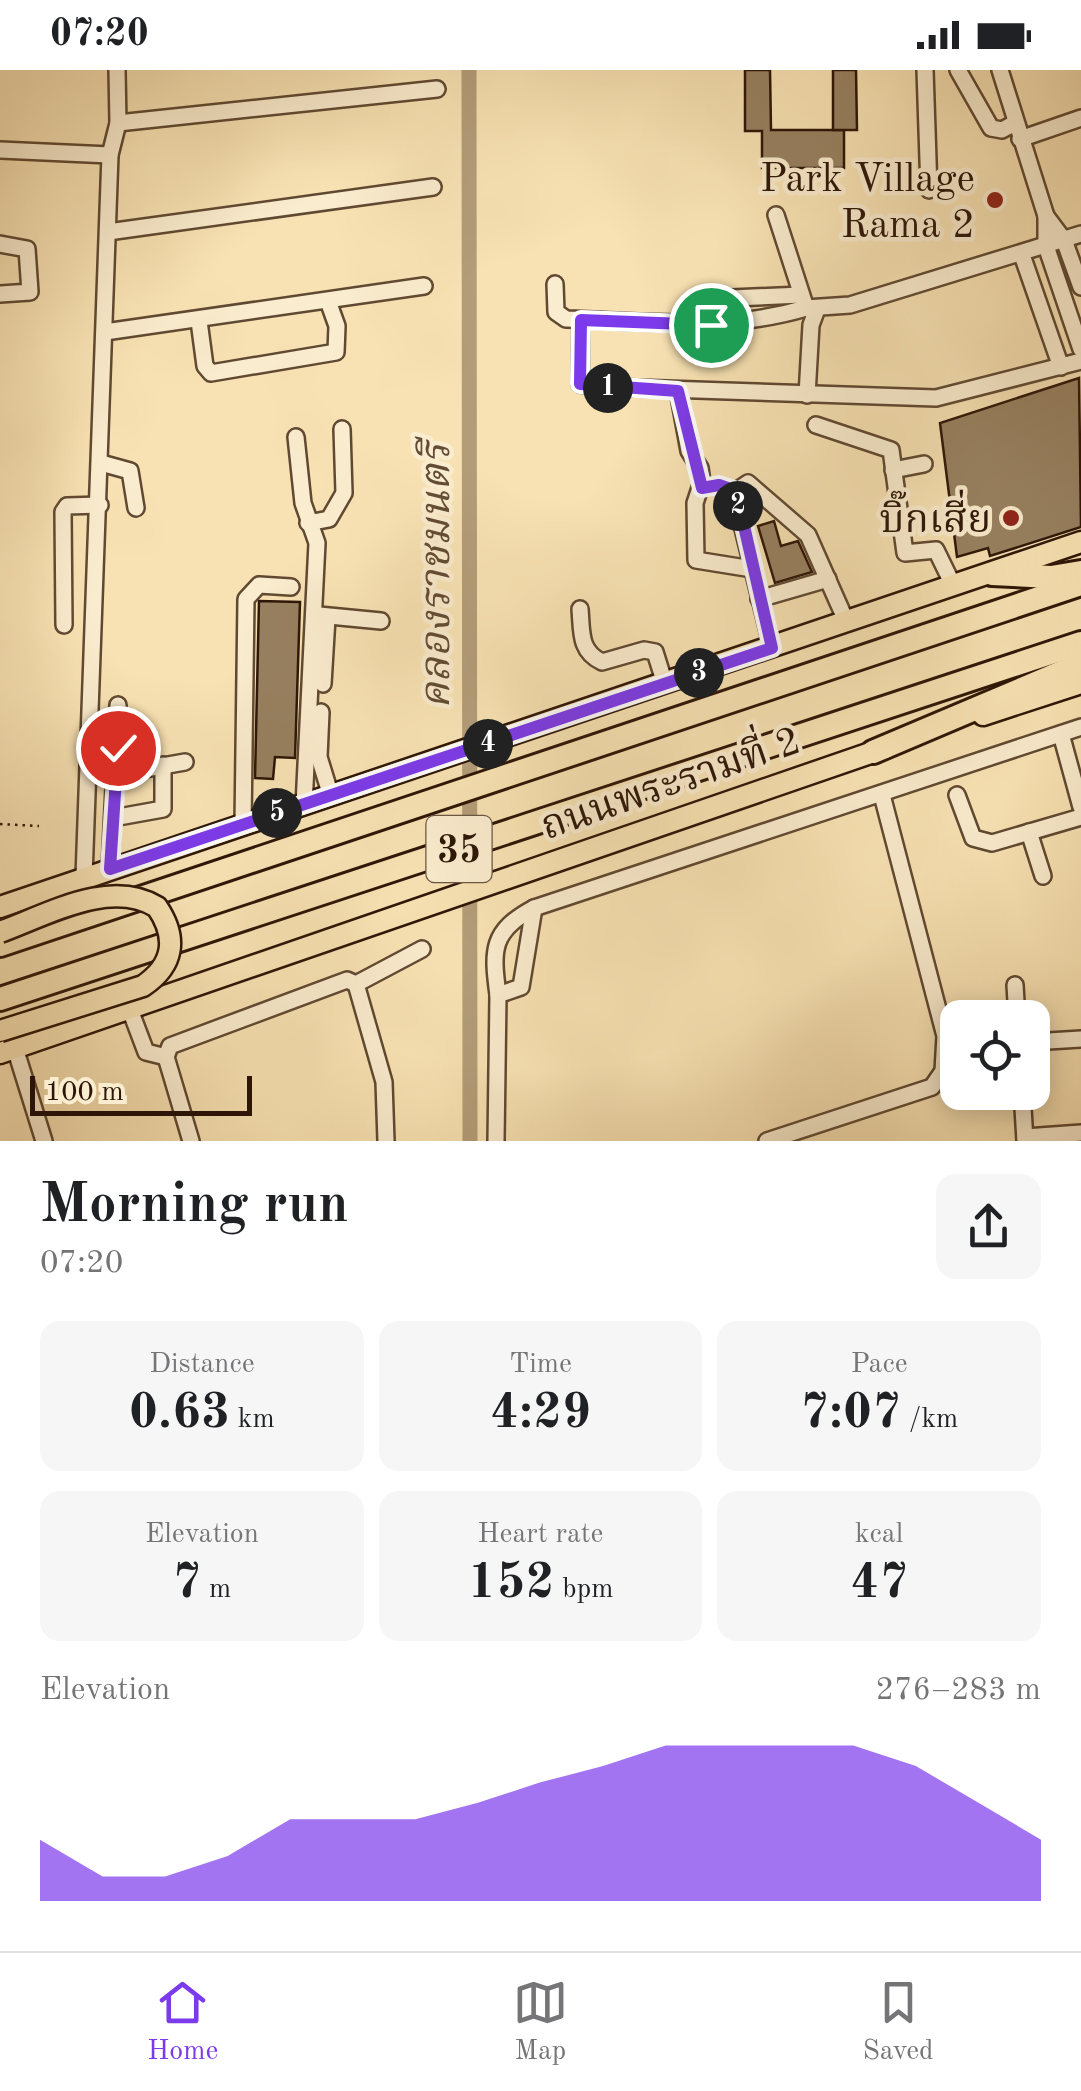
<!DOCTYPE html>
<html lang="en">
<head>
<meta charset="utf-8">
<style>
  body { margin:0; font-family:"Old Standard TT","Noto Serif Thai",serif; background:#f6f6f6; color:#202124; height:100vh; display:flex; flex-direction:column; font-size:38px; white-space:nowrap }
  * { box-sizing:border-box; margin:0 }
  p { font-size:32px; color:#757577 }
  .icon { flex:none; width:55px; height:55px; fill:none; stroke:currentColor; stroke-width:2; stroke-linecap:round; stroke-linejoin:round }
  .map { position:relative; height:1071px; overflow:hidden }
  .details { display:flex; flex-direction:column; background:#fff; flex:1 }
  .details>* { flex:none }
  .controls { position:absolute; left:940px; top:930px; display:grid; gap:20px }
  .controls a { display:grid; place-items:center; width:110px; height:110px; border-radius:20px; background:#fff; box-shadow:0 5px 25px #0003; font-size:50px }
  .scale { position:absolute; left:30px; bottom:25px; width:222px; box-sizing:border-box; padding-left:10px; border:5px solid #2d1607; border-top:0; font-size:28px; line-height:35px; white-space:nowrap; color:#2d1607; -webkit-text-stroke:8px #faecce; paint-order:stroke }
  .pin { position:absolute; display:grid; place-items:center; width:85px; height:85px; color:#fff; margin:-42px; border:5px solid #fff; border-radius:50%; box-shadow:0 2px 10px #0007 }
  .km { position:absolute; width:50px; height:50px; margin:-25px; border-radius:50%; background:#222; color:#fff; font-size:28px; line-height:50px; text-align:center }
  .round { display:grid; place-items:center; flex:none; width:105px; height:105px; border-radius:20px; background:#f6f6f6 }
  .head { display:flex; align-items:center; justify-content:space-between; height:170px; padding:0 40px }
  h1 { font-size:55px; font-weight:700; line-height:75px }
  .metrics { display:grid; grid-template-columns:repeat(3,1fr); gap:15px; height:170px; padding:10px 40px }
  .metrics div { display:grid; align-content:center; border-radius:20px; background:#f6f6f6; text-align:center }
  .metrics b { font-size:50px; font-weight:700 }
  .metrics small { font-size:28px; font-weight:400 }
  .metrics p { font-size:28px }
  .chart { height:280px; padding:20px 40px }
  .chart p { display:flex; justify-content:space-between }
  .chart svg { width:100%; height:180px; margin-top:10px; fill:#7c3aed; opacity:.7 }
  .status { display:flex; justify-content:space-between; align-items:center; height:70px; padding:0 50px; background:#fff; direction:ltr }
  .status svg { height:28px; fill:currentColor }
  .tabs { display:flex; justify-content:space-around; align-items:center; height:140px; border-top:2px solid #e0e0e0; background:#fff; font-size:28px; color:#757577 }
  .tabs a { display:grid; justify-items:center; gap:5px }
  .tabs .current { color:#7c3aed }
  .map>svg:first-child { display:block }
</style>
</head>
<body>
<div class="status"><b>07:20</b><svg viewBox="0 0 49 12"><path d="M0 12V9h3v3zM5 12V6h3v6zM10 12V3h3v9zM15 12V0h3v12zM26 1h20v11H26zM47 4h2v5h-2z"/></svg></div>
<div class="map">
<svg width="1081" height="1071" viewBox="0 0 1081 1071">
  <rect width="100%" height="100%" fill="#f8e2b3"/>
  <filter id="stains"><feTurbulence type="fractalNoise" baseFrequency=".002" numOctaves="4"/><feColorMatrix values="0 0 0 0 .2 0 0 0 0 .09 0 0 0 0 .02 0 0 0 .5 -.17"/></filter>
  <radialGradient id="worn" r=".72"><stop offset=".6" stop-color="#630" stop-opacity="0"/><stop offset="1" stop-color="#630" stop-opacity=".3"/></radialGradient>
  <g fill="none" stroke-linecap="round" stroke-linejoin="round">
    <path stroke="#b39d79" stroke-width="15" d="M469 0 470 1071"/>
  </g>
  <g fill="#978060" stroke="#2d1607" stroke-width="2.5">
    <path d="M745 0H770L771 60H844V98H762V61H745Z"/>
    <path d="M833 0H856L857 60H833Z"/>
    <path d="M1079 308 1081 457 990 486 988 478 957 487 940 353Z"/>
    <path d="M774 451 781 476 798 471 812 502 775 513 758 456Z"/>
    <path d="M259 531 300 532 295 688 275 687 273 709 255 708Z"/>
  </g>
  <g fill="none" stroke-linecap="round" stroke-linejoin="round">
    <defs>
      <g id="minor">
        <path d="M925 0 929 120"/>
        <path d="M958 0 991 58 1002 60 1015 53"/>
        <path d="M1000 0 1046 146"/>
        <path d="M118 53 437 19"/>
        <path d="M1020 69 1081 48"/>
        <path d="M0 80 110 85"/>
        <path d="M776 145 806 238 850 235 1081 164"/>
        <path d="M108 162 433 117"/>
        <path d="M0 174 27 179 30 222 0 224"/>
        <path d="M1022 185 1061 297"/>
        <path d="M555 214 556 242 566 249C648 251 726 262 806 238"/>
        <path d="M1081 217 1064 170 1046 146V176L1081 279"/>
        <path d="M710 229 801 225"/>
        <path d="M581 250 580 314 607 317 936 328 1081 291"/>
        <path d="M199 251 205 296 211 303 336 282 337 256 328 231"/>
        <path d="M105 262 424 216"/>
        <path d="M678 321 689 381 700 398 702 412 695 433 696 490 752 499"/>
        <path d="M807 325 811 255 817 239"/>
        <path d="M816 355 891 380 905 483 936 480 954 517"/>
        <path d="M296 367 303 433 317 473 304 735"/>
        <path d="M101 393 130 401 136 438"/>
        <path d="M893 400 924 394"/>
        <path d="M308 453 329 449 344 423 342 359"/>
        <path d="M759 529 828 509"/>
        <path d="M580 539C582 562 579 581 602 592L644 580 655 582 665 614"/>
        <path d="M319 545 381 551"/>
        <path d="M64 555 63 442 67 436 100 435"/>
        <path d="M772 578 736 430V421L748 413 808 465 847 553"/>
        <path d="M323 614 327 548"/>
        <path d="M321 642 319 687 331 726"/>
        <path d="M1061 664 1081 737"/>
        <path d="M117 704 185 692"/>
        <path d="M957 725 973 768 992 773 1081 747"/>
        <path d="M113 748 163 739V695"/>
        <path d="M243 755 246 529 259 515 291 517"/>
        <path d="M1029 762 1043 806"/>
        <path d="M110 799 118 635"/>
        <path d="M84 807 110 85 118 53 117 0"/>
        <path d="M356 914 384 1012 386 1071"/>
        <path d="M1015 915 1017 948"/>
        <path d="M498 925C492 880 491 861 534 838L1081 657"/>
        <path d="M129 937 146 982 166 987"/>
        <path d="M1032 972 1081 969"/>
        <path d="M15 978 44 1071"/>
        <path d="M1022 1022 1025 1071"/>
        <path d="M1025 1067 1081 1063"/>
        <path d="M191 1071 166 987 170 976 347 910 356 914 422 879"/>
        <path d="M496 1071 498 925 521 917 534 838"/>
        <path d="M767 1071 932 1017 943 1001 945 966 882 725"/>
      </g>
      <g id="major">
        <path d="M983 645 1081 613"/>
        <path d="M0 837 1081 472"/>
        <path d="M0 983 885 678"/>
      </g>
      <g id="highway">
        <path d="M992 504 1051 507 1081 502"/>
        <path d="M873 682 1081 594"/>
        <path d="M0 875 1081 514"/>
        <path d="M0 929 1081 573"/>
      </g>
    </defs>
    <use href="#minor" stroke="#604932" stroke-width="20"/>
    <use href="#major" stroke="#2d1607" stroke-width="25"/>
    <use href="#highway" stroke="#2d1607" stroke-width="28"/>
    <path stroke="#2d1607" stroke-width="2.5" stroke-dasharray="2.5 5" stroke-linecap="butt" d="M0 754 39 756"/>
    <use href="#minor" stroke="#faecce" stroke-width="15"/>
    <use href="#major" stroke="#f8e2b3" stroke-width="20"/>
    <use href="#highway" stroke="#f8e2b3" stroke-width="22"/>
    <defs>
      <path id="major-bridge" d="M0 862C47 845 110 808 157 837 178 868 174 895 143 916L0 961"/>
    </defs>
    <use href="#major-bridge" stroke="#2d1607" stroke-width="25" stroke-linecap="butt"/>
    <use href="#major-bridge" stroke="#f8e2b3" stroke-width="20"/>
  </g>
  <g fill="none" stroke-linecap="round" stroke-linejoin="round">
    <defs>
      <path id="route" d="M118 678 110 799 772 578 736 421 719 415 702 418 678 321 580 314 581 250 711 255"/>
    </defs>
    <use href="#route" stroke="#fff" stroke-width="20"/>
    <use href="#route" stroke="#7c3aed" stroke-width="12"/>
  </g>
  <g fill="#8f2418" stroke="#faecce" stroke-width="4">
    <circle cx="995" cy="130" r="10"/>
    <circle cx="1011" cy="448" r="10"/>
  </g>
  <g text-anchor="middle" stroke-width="9" stroke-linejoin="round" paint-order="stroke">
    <rect fill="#faecce" stroke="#6a5643" stroke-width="2.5" x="426.5" y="746" width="65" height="66" rx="8"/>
    <g font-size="38" font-weight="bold" fill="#2d1607">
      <text x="459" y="792">35</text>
    </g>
    <g font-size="40" fill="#2d1607" stroke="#faecce" text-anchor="end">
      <text x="975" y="121">Park Village<tspan x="975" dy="46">Rama 2</tspan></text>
      <text x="991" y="462">บิ๊กเสี่ย</text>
    </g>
    <g font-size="40" fill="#2d1607" stroke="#faecce">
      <text transform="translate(670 712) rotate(-19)" y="14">ถนนพระรามที่ 2</text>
    </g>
    <g font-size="42" font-style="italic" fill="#634c35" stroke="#faecce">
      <text transform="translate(434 506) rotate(-90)" y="15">คลองราชมนตรี</text>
    </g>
  </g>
  <rect width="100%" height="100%" filter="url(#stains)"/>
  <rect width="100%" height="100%" fill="url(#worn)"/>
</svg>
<div class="controls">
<a><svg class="icon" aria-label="locate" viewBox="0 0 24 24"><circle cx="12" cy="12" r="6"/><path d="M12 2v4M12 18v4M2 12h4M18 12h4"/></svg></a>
</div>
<div class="scale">100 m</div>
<div class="pin" style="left:711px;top:255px;background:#1e9e55"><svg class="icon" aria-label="arrive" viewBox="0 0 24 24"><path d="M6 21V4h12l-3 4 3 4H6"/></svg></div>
<div class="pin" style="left:118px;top:678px;background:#d93025"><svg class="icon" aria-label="check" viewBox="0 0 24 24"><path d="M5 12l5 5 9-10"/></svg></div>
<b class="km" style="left:608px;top:318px">1</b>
<b class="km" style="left:738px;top:436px">2</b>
<b class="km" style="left:699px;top:603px">3</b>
<b class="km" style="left:488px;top:674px">4</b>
<b class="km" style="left:277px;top:743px">5</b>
</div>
<section class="details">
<div class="head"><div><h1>Morning run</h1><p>07:20</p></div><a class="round"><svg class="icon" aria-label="share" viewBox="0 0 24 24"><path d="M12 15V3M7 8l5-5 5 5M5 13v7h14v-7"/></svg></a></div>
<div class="metrics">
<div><p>Distance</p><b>0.63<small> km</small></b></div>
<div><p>Time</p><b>4:29</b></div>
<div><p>Pace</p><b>7:07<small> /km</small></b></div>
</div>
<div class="metrics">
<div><p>Elevation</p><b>7<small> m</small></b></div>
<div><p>Heart rate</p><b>152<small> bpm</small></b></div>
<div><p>kcal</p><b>47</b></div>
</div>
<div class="chart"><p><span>Elevation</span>276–283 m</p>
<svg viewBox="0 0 160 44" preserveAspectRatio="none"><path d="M0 44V29L10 38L20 38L30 33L40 24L50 24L60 24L70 20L80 15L90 11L100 6L110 6L120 6L130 6L140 11L150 20L160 29V44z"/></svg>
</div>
</section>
<nav class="tabs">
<a class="current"><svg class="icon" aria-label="home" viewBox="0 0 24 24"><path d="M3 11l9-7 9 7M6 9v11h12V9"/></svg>Home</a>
<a><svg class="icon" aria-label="map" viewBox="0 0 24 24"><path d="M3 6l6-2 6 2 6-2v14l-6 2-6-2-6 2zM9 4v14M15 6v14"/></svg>Map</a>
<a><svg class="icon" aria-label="saved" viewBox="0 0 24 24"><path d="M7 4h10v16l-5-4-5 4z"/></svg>Saved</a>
</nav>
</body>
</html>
